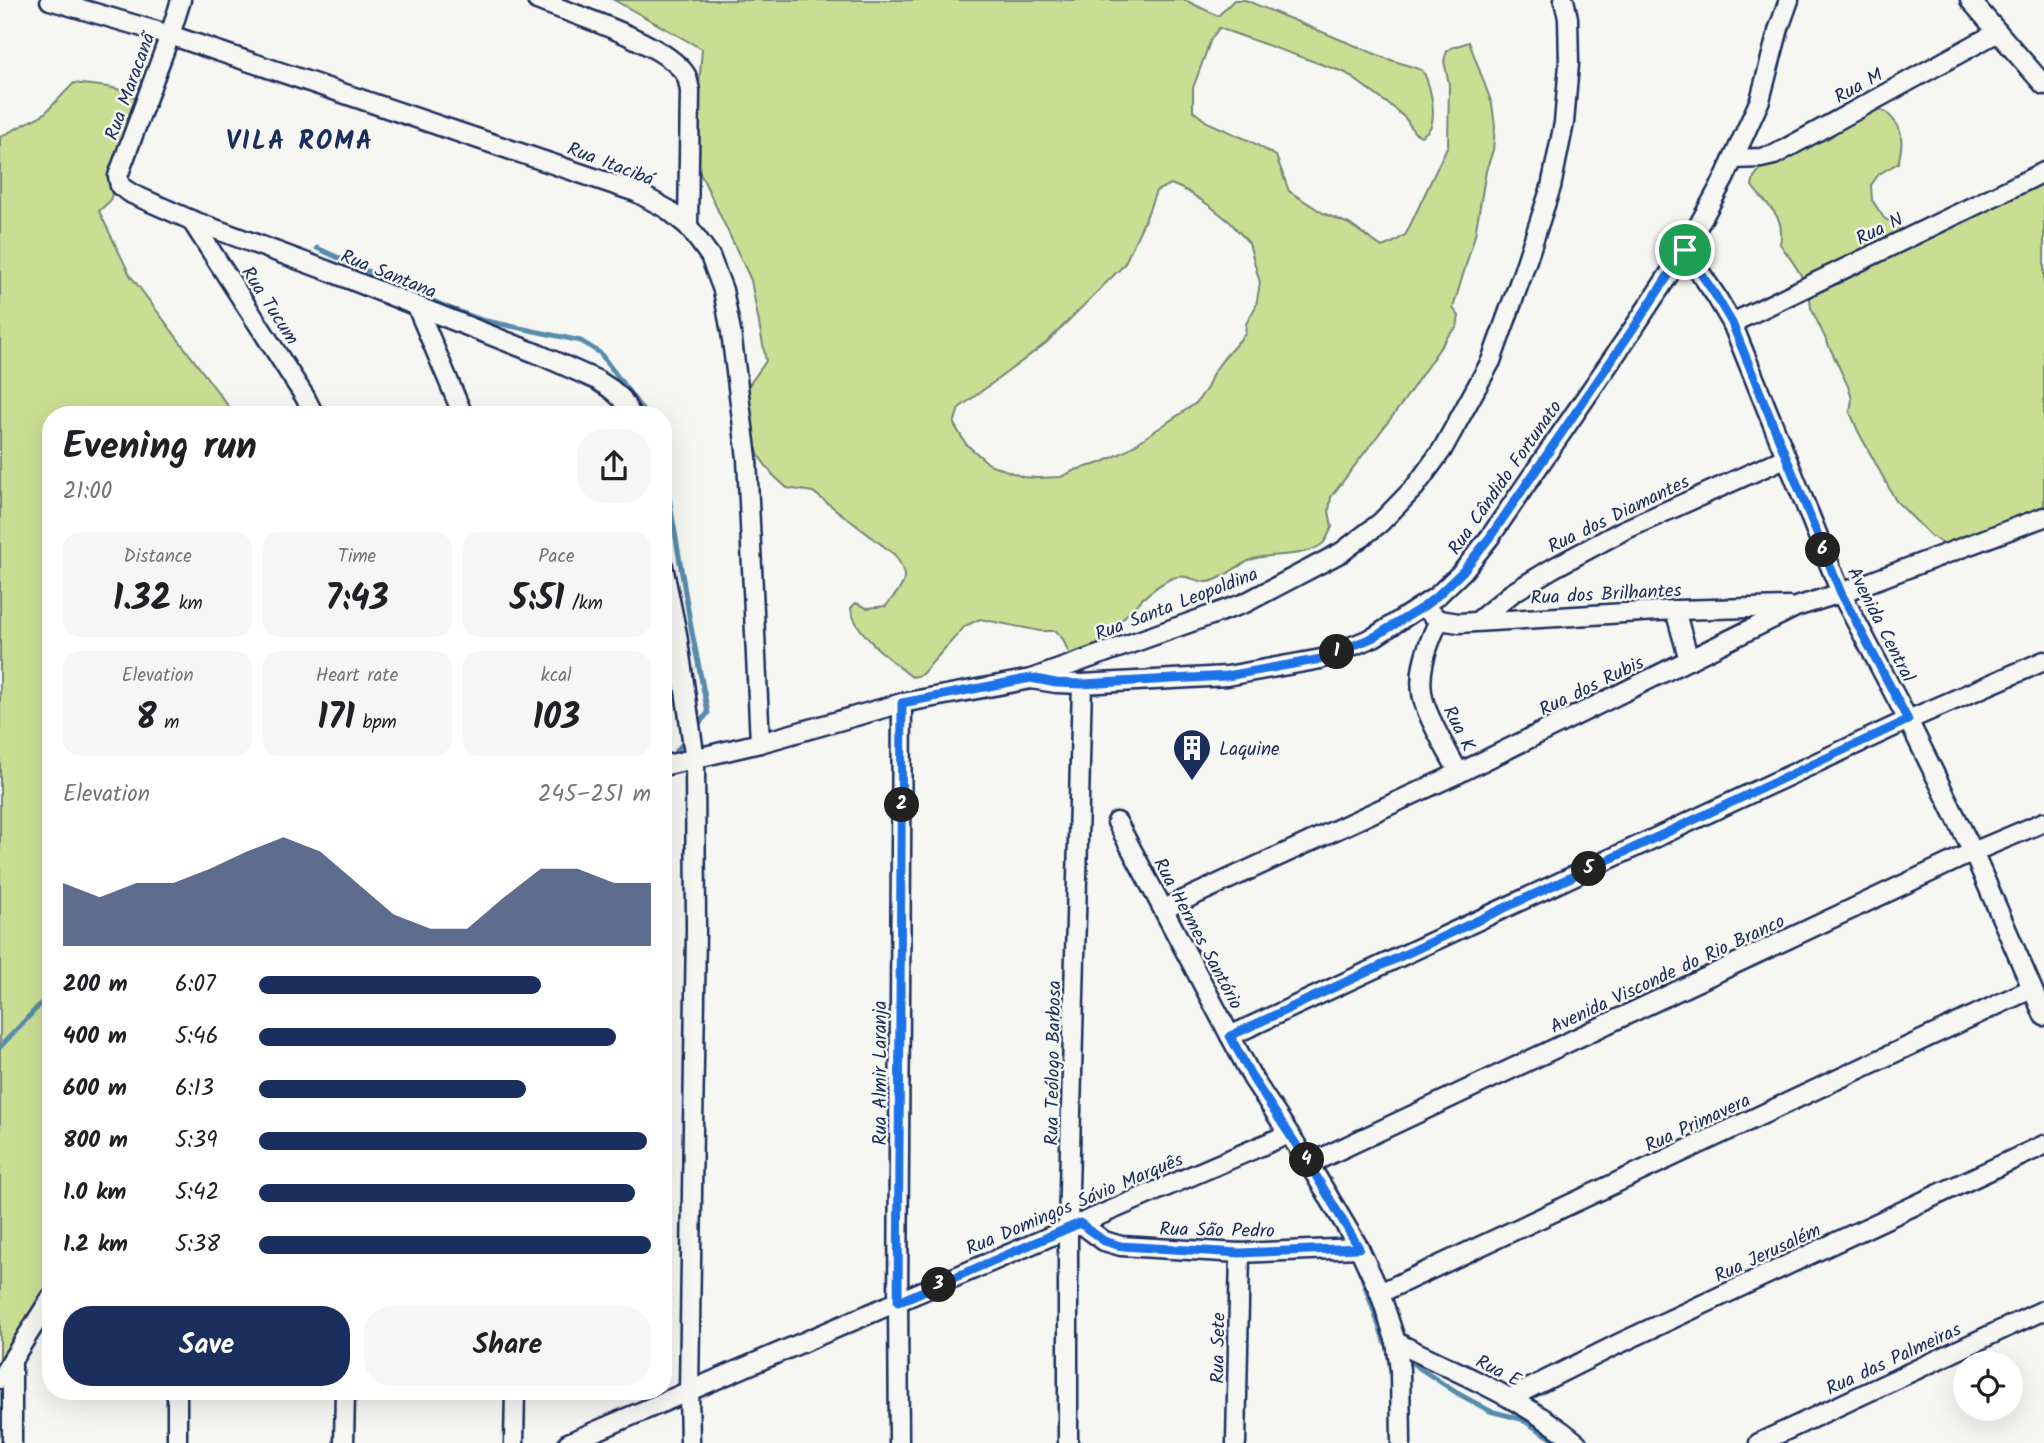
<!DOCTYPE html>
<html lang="en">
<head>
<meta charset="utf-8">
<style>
  body { margin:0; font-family:Kalam,sans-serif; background:#f6f6f6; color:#202124; height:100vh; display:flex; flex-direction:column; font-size:26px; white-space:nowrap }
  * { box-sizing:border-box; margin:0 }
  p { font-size:23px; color:#757577 }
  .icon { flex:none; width:38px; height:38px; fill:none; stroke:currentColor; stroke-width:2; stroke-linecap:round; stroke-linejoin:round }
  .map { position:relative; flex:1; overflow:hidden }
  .side { position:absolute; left:42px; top:406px; width:630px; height:994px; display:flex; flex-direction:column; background:#fff; border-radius:28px; box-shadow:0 7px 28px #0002 }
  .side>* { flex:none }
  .tools { position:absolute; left:1953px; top:1351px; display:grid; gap:14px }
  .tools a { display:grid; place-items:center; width:70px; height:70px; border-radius:50%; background:#fff; box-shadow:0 7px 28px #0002; font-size:35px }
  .pin { position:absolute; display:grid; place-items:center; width:60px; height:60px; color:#fff; margin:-30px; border:4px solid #fff; border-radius:50%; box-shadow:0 2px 7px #0007 }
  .km { position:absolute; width:35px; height:35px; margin:-18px; border-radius:50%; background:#222; color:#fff; font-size:19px; line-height:35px; text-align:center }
  .round { display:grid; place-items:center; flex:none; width:74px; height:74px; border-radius:28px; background:#f6f6f6 }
  .summary { display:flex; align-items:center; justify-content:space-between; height:119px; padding:0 21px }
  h1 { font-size:38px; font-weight:700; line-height:52px }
  .metrics { display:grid; grid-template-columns:repeat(3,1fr); gap:10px; height:119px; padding:7px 21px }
  .metrics div { display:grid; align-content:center; border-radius:18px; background:#f6f6f6; text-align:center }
  .metrics b { font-size:35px; font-weight:700 }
  .metrics small { font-size:19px; font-weight:400 }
  .metrics p { font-size:19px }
  .chart { height:196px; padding:14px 21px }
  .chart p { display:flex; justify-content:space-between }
  .chart svg { width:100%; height:126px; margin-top:7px; fill:#1b2f5e; opacity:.7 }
  .primary-button { display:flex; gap:14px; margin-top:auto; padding:14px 21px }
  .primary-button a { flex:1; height:80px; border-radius:28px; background:#1b2f5e; color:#fff; font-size:28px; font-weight:700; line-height:80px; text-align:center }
  .primary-button a+a { background:#f6f6f6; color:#202124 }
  ul { padding:0 21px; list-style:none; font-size:23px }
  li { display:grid; grid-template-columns:112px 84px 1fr; align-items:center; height:52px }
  li i { height:18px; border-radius:9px; background:#1b2f5e }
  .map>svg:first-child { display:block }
</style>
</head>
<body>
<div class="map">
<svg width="2044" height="1443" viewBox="0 0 2044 1443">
  <rect width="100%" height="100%" fill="#f6f6f2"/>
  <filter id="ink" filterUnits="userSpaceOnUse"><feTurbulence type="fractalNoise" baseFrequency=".0143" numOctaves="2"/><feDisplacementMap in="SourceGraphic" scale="14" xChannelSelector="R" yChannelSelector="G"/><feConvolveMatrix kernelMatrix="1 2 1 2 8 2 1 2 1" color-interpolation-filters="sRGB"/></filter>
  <g filter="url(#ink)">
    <g fill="#cade93" stroke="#728678" stroke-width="2" fill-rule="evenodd">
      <path d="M614 0H1185L1218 16 1234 0H1245L1385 58 1422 70C1430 82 1435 108 1432 122 1431 129 1427 132 1421 136L1414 132 1406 119 1395 109 1346 73 1219 28 1211 39 1193 88V111L1207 122 1250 141 1276 156 1289 191 1323 213 1349 224 1382 247 1394 242 1406 234 1448 145 1449 84 1444 61 1447 51 1451 48 1469 42 1492 104 1495 126 1493 150 1486 171 1475 235 1453 308 1459 316 1457 327 1448 336 1401 405 1331 497 1329 511 1332 527C1329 533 1326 542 1321 545 1301 558 1274 553 1253 559 1238 564 1219 583 1205 582 1191 580 1184 572 1168 580 1139 596 1113 629 1093 656L1071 659 1063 639 1056 631H1040L980 619 965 626 921 675 912 677C894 663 853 632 851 608L856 603 867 608 886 606C903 584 912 581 895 555L813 492 787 488 772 474 759 456 753 438 747 388 766 361 751 280 693 158 702 49ZM1171 184 1187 191 1210 206 1230 222 1249 243 1260 283 1256 306 1246 324 1245 334 1224 358 1213 373 1207 388 1196 403 1124 452 1101 463 1075 470 1061 477 1038 478 1023 477 989 464 966 444 954 424 959 408 1046 343 1124 265 1147 215 1156 191Z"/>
      <path d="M74 83C97 87 126 84 141 104L120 161 110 201 99 211 130 275 229 407 237 415H51V1280L0 1365V137L44 114Z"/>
      <path d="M1879 108C1903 122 1905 138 1898 163L1879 174 1871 185 1872 200 1884 218 1902 229 1935 225 2044 181V510L1955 546 1943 544 1930 535 1896 501 1858 431 1850 412 1852 399 1848 386 1811 308C1810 283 1794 264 1780 244 1786 214 1768 208 1752 186L1754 177 1767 161 1829 138 1852 120Z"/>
    </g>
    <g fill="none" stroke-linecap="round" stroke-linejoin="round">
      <g stroke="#578bab" stroke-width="5">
        <path d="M317 248 444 306 482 320 581 341 600 353 646 415"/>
        <path d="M663 462 691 627 708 713 696 727"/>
        <path d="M669 760 687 738"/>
        <path d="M0 1047 51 993"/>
        <path d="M1357 1263 1385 1343 1391 1347"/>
        <path d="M1404 1358 1457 1393 1490 1411 1521 1419 1560 1443"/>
      </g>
      <defs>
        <g id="minor">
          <path d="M50 0 170 35 636 192 667 209 688 226 710 256 723 290 731 332 747 458 760 743"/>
          <path d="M181 0 170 35 118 176 120 186 132 194 191 220 326 270 538 354 597 380 611 389 622 399 631 415"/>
          <path d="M537 0C573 14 666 43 686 75 688 79 689 86 690 91L688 226"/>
          <path d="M1970 0 2044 85"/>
          <path d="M1734 159 1761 158 1774 155 1998 32"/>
          <path d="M191 220 305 397 314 415"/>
          <path d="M1685 250 1716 296 1732 323 1841 593 1908 720 1973 852 2044 1016"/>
          <path d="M417 307 463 415"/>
          <path d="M1732 323 2044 172"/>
          <path d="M663 566 677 634 695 760 696 929 689 1391 690 1443"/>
          <path d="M1423 607 1439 620 1459 623 1675 610 1789 607"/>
          <path d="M1675 610 1689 660"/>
          <path d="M1439 620C1427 646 1415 676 1425 705 1432 726 1448 752 1459 773"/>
          <path d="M1478 621 1512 593 1553 568 1622 531 1785 458"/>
          <path d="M1031 679 1056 683 1082 684 1227 676 1321 659 1374 637 1437 596 1463 571 1490 537 1637 323 1685 250 1724 179 1760 100 1779 28 1789 0"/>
          <path d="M663 766 760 743 902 703 1031 679 1245 603 1342 552 1380 523 1415 487 1442 450 1491 361 1522 275 1551 187 1564 123 1569 64 1568 18 1564 0"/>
          <path d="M1117 822 1253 1079 1309 1164 1359 1248 1380 1293 1396 1342 1400 1370 1401 1443"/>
          <path d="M1164 909 1459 773 1796 607 1841 593 2044 517"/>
          <path d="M1230 1036 1908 720 2044 661"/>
          <path d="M1309 1164 1973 852 2044 822"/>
          <path d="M1080 1223 1104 1241 1121 1246 1240 1253 1359 1248"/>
          <path d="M1380 1293 2031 989"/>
          <path d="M1396 1342C1458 1373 1524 1399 1577 1443"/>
          <path d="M12 1361V1443"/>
          <path d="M0 1379 51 1298"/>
          <path d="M1510 1398 1616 1345 2044 1145"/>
          <path d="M177 1443V1391"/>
          <path d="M344 1443 345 1391"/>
          <path d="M514 1443 515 1391"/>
          <path d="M568 1443 1289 1134"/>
          <path d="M899 1443 898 1302 902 703"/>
          <path d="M1068 1443V1228L1082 684"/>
          <path d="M1236 1443 1240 1253"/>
          <path d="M1759 1443 2044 1310"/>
        </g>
      </defs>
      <use href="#minor" stroke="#1b2f5e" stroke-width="23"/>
      <use href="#minor" stroke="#f6f6f2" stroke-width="18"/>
    </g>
  </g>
  <g fill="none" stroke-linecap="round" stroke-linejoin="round" filter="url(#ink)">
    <defs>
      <path id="route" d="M1685 250 1716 296 1732 323 1841 593 1908 720 1230 1036 1253 1079 1309 1164 1359 1248 1240 1253 1121 1246 1104 1241 1080 1223 898 1302 902 703 1031 678 1056 683 1082 684 1227 676 1321 659 1374 637 1423 607 1437 596 1463 571 1490 537 1539 466 1637 323Z"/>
    </defs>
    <use href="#route" stroke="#fff" stroke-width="14"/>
    <use href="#route" stroke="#1a73e8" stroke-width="9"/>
  </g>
  <defs>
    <symbol id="building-pin" viewBox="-11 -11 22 30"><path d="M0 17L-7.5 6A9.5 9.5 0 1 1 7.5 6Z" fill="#1b2f5e" stroke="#f6f6f2"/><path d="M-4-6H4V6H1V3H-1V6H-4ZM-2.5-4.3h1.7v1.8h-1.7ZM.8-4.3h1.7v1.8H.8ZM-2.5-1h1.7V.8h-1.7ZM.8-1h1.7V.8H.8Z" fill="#fff"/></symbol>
  </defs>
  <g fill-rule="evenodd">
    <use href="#building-pin" x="1170" y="726" width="44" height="60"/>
  </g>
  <g text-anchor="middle" stroke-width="5" stroke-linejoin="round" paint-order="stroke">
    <g font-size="19" fill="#1b2f5e" stroke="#f6f6f2">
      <text transform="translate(1858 85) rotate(-29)" y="7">Rua M</text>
      <text transform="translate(129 86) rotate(-70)" y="7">Rua Maracanã</text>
      <text transform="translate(611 163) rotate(21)" y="7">Rua Itacibá</text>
      <text transform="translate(1879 228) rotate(-26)" y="7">Rua N</text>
      <text transform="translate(389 273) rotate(22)" y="7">Rua Santana</text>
      <text transform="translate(271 305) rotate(57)" y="7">Rua Tucum</text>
      <text transform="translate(1504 477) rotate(-55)" y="7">Rua Cândido Fortunato</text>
      <text transform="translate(1618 513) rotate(-26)" y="7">Rua dos Diamantes</text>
      <text transform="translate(1606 593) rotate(-3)" y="7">Rua dos Brilhantes</text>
      <text transform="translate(1176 603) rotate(-21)" y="7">Rua Santa Leopoldina</text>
      <text transform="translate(1882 624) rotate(63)" y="7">Avenida Central</text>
      <text transform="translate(1591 685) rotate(-26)" y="7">Rua dos Rubis</text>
      <text transform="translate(1460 728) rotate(63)" y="7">Rua K</text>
      <text transform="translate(1199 933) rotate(62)" y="7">Rua Hermes Santório</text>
      <text transform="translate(1667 973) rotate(-25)" y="7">Avenida Visconde do Rio Branco</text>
      <text transform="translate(1052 1063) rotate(-89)" y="7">Rua Teólogo Barbosa</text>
      <text transform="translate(879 1073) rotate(-90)" y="7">Rua Almir Laranja</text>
      <text transform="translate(1697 1122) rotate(-25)" y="7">Rua Primavera</text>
      <text transform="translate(1074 1203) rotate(-23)" y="7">Rua Domingos Sávio Marquês</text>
      <text transform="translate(1217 1229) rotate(1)" y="7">Rua São Pedro</text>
      <text transform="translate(1767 1252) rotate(-25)" y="7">Rua Jerusalém</text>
      <text transform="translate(1217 1348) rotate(-89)" y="7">Rua Sete</text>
      <text transform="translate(1893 1358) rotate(-25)" y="7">Rua das Palmeiras</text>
      <text transform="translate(1499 1370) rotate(27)" y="7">Rua E</text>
    </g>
    <g font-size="19" fill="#1b2f5e" stroke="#f6f6f2" text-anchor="start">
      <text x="1219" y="755">Laquine</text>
    </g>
    <g font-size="26" font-weight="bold" letter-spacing="2" fill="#1b2f5e" stroke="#f6f6f2">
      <text x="300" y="149">VILA ROMA</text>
    </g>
  </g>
</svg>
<div class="tools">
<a><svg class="icon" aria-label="locate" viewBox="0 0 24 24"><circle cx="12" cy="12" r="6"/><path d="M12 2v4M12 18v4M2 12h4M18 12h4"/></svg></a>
</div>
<div class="pin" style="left:1685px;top:250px;background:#1e9e55"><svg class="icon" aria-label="arrive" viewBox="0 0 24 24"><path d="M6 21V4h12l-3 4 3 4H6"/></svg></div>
<b class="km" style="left:1337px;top:652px">1</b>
<b class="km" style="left:902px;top:805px">2</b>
<b class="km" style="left:939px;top:1285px">3</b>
<b class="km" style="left:1307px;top:1160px">4</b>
<b class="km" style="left:1589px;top:869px">5</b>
<b class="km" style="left:1823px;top:550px">6</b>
<section class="side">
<div class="summary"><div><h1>Evening run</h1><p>21:00</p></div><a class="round"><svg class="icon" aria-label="share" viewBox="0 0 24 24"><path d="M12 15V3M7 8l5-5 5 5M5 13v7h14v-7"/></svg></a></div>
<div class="metrics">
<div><p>Distance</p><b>1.32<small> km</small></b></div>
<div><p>Time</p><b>7:43</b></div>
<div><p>Pace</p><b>5:51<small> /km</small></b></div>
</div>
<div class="metrics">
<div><p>Elevation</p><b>8<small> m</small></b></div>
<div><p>Heart rate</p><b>171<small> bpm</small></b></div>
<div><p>kcal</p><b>103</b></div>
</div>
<div class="chart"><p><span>Elevation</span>245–251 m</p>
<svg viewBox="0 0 160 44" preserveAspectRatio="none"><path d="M0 44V22L10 27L20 22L30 22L40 17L50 11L60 6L70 11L80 22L90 33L100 38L110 38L120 27L130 17L140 17L150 22L160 22V44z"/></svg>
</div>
<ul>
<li><b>200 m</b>6:07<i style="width:72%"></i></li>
<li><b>400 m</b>5:46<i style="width:91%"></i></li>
<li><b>600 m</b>6:13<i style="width:68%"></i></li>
<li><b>800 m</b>5:39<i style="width:99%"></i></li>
<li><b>1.0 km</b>5:42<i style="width:96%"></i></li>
<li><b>1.2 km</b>5:38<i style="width:100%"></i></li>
</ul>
<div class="primary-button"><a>Save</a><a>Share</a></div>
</section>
</div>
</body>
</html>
